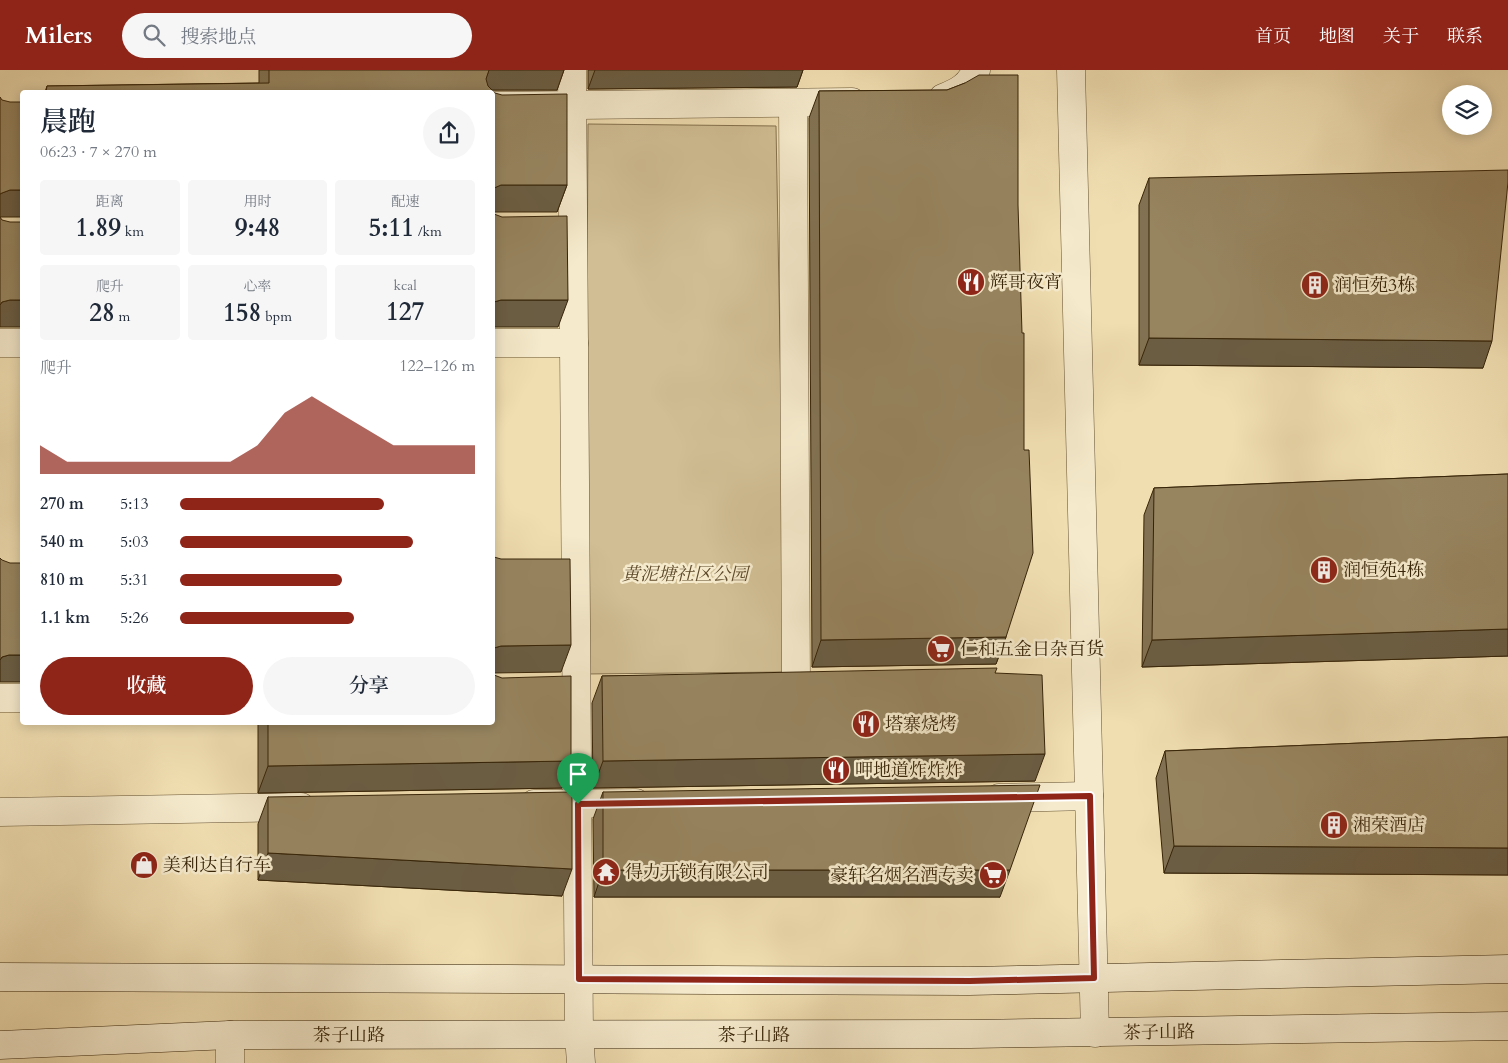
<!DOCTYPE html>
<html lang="zh">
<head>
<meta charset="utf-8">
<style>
  body { margin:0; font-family:Cardo,"Noto Serif SC",serif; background:#f6f6f7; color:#1f2937; height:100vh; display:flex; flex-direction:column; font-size:19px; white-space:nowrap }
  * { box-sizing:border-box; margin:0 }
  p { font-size:16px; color:#747a83 }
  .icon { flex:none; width:28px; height:28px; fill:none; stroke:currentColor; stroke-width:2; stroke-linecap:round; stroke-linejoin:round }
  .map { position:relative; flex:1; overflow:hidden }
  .panel { position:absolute; left:20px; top:20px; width:475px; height:635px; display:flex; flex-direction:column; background:#fff; border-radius:5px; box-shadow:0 2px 12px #0003 }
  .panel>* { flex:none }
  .fabs { position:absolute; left:1442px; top:15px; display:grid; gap:10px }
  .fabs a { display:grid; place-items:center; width:50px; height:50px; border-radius:50%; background:#fff; box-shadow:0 2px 12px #0003; font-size:25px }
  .pin { position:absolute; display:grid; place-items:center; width:42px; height:42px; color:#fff; margin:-51px -21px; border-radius:50% 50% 50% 0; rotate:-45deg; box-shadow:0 0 5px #0007 }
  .pin .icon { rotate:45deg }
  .round { display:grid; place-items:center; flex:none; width:52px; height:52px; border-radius:26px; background:#f6f6f7 }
  .head { display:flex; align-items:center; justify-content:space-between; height:85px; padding:0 20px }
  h1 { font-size:28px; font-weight:600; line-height:38px }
  .figures { display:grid; grid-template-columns:repeat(3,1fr); gap:8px; height:85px; padding:5px 20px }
  .figures div { display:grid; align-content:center; border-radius:5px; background:#f6f6f7; text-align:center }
  .figures b { font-size:25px; font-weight:600 }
  .figures small { font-size:14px; font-weight:400 }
  .figures p { font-size:14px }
  .chart { height:140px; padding:10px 20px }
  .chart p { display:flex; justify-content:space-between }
  .chart svg { width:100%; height:90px; margin-top:5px; fill:#8f2418; opacity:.7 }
  .button { display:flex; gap:10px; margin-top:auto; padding:10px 20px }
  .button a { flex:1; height:58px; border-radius:30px; background:#8f2418; color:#fff; font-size:20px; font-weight:600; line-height:58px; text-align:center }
  .button a+a { background:#f6f6f7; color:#1f2937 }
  ul { padding:0 20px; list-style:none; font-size:16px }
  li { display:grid; grid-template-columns:80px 60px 1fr; align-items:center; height:38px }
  li i { height:12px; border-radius:6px; background:#8f2418 }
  header { display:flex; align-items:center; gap:30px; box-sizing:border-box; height:70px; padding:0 25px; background:#8f2418; color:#fff }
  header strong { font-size:24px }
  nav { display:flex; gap:28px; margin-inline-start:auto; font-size:18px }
  .search { width:350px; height:45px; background:#f6f6f7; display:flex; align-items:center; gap:12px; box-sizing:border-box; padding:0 18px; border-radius:28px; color:#747a83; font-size:19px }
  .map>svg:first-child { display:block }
</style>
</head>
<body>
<header>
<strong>Milers</strong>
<div class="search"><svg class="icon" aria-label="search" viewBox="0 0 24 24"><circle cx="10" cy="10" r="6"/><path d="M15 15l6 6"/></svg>搜索地点</div>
<nav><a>首页</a><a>地图</a><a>关于</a><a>联系</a></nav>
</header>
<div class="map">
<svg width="1508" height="993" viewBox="0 0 1508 993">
  <rect width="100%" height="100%" fill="#f0deb1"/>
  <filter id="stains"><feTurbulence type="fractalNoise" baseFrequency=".004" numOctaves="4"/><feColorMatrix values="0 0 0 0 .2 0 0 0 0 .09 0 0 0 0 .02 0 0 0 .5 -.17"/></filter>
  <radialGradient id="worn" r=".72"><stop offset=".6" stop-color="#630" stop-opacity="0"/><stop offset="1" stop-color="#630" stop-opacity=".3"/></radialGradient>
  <path fill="#d1be94" stroke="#84714e" d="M588 54 776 56 786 602 585 604Z"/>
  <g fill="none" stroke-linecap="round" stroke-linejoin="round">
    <defs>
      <g id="street">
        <path d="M572 0 579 965 581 993"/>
        <path d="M1071 0 1095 963"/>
        <path d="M943 28C958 22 970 16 976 0"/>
        <path d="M793 33 796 613"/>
        <path d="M492 36 852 32"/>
        <path d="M0 273H22"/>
        <path d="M492 273H574"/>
        <path d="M0 628H22"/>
        <path d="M999 728 1089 726"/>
        <path d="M534 734 636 733"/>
        <path d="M0 742 301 737"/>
        <path d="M230 993V965"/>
      </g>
      <g id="secondary">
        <path d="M0 907 969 911 1508 899"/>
        <path d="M0 975 230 965 970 964 1508 956"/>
      </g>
    </defs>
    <use href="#street" stroke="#655232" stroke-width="29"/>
    <use href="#secondary" stroke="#372408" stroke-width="29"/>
    <use href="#street" stroke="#f5eacc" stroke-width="28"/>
    <use href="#secondary" stroke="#f5eacc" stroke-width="28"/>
  </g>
  <g fill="#827253" stroke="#372408">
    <path d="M259 0H564L557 20H492L567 115 557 142 492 22H45L47 16 259 13Z"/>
    <path d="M588 0H803L797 17 588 19Z"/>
    <path d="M965 13 1006 567 996 594 812 597 809 48 819 21 947 20Z"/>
    <path d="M1149 108 1483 298 1139 295V135Z"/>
    <path d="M1508 404V586L1142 597 1144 445 1154 418Z"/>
    <path d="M995 603 1035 711 593 718 592 633 602 606Z"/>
    <path d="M258 652H492L571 691 562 718 258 723Z"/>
    <path d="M1508 667V805L1164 803 1156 708 1165 681Z"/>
    <path d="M603 722 1000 827H594L593 749Z"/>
    <path d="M268 727 562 826 258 810V754Z"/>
  </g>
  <g fill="#6a5d43" stroke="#372408">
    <path d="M489 0H564L557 20H492L481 22Z"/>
    <path d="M595 0H803L797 17 588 19Z"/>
    <path d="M501 115H567L557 142H492V119Z"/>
    <path d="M10 120H22V147H0V124L2 123Z"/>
    <path d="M10 230H22V257H0V235L2 232Z"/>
    <path d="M501 230H568L558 257H492V234L494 232Z"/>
    <path d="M1149 268 1492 271 1483 298 1139 295Z"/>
    <path d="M1508 559V586L1142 597 1152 570Z"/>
    <path d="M1006 567 996 594 812 597 821 570Z"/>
    <path d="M571 575 561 602 492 603V580L494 578 501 576Z"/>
    <path d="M9 585H22V612H0V590L2 587Z"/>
    <path d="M1045 684 1035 711 593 718 603 691Z"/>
    <path d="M571 691 562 718 258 723 268 696Z"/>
    <path d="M1174 776 1508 778V805L1164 803Z"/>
    <path d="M268 783 572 799 562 826 258 810Z"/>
    <path d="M603 800H1010L1000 827H594Z"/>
  </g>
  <g fill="#978560" stroke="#372408">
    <path d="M269 0H489L486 9 488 16 495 23 502 25 567 24V115H501L492 119V22H46L47 16 269 13Z"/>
    <path d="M979 5H1018V135L1022 263H1024V380H1029L1033 483 1006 567 821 570 819 21 947 20 965 13Z"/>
    <path d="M0 27 2 30 10 32H22V120H10L2 123 0 124Z"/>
    <path d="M1508 100V112L1492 271 1149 268V108Z"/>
    <path d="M492 143 494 144 502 147 567 146 568 230H501L494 232 492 234Z"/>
    <path d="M0 147 2 150 10 152H22V230H10L2 232 0 235Z"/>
    <path d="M1508 404V559L1152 570 1154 418Z"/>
    <path d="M492 485 494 487 501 489H570L571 575 501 576 494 578 492 580Z"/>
    <path d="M0 488 2 490 10 493H22V585H9L2 587 0 590Z"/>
    <path d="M997 598 995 603 1042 605 1045 684 603 691 602 606Z"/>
    <path d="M492 604 494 605 502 608 571 606V691L268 696V652H492Z"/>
    <path d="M1508 667V778L1174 776 1165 681Z"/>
    <path d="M1040 715 1010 800H603V722Z"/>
    <path d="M572 722V799L268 783V727Z"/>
  </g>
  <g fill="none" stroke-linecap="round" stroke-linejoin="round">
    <defs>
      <path id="route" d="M1090 726 1094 908 970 911 579 909 578 734Z"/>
    </defs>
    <use href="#route" stroke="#fff" stroke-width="10"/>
    <use href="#route" stroke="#8f2418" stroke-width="6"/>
  </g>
  <defs>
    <symbol id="restaurant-disc" viewBox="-11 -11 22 22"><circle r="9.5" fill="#8f2418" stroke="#f5eacc"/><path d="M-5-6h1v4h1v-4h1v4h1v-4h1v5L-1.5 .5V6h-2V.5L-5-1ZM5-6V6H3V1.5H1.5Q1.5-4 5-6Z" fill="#fff"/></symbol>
    <symbol id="building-disc" viewBox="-11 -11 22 22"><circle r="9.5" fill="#8f2418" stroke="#f5eacc"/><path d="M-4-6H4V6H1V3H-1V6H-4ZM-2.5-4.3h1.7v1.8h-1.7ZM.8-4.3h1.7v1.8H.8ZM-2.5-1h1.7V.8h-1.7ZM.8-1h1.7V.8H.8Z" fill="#fff"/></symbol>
    <symbol id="supermarket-disc" viewBox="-11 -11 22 22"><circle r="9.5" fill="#8f2418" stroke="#f5eacc"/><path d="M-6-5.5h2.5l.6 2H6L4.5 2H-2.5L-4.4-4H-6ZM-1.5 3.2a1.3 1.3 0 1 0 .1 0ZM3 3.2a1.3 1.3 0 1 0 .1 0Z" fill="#fff"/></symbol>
    <symbol id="shop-disc" viewBox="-11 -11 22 22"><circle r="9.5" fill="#8f2418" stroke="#f5eacc"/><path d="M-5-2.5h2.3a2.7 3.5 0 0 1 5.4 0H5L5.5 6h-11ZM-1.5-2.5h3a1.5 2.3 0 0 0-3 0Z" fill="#fff"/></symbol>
    <symbol id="temple-disc" viewBox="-11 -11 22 22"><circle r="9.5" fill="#8f2418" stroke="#f5eacc"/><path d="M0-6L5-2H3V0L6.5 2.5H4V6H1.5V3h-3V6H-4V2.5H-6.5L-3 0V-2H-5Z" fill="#fff"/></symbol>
  </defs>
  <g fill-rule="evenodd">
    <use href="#restaurant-disc" x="955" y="196" width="32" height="32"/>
    <use href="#building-disc" x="1299" y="199" width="32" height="32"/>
    <use href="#building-disc" x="1308" y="484" width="32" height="32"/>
    <use href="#supermarket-disc" x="925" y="563" width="32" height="32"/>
    <use href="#restaurant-disc" x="850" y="638" width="32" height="32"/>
    <use href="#restaurant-disc" x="820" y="684" width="32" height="32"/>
    <use href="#building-disc" x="1318" y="739" width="32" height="32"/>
    <use href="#shop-disc" x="128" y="779" width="32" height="32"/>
    <use href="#temple-disc" x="590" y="786" width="32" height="32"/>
    <use href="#supermarket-disc" x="977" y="789" width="32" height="32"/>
  </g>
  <g text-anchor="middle" stroke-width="5" stroke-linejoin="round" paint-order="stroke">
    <g font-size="18" fill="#372408" stroke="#f5eacc" text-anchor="start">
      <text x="990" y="218">辉哥夜宵</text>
      <text x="1334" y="221">润恒苑3栋</text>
      <text x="1343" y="506">润恒苑4栋</text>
      <text x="960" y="585">仁和五金日杂百货</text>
      <text x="885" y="660">塔寨烧烤</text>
      <text x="855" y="706">呷地道炸炸炸</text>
      <text x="1353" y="761">湘荣酒店</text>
      <text x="163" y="801">美利达自行车</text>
      <text x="625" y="808">得力开锁有限公司</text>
      <text x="974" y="811" text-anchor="end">豪轩名烟名酒专卖</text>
    </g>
    <g font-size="18" font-style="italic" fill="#5e4a2b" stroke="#f5eacc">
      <text x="685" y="510">黄泥塘社区公园</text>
    </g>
    <g font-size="18" fill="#372408" stroke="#f5eacc">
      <text transform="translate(1159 962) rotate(-1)" y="6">茶子山路</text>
      <text x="349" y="971">茶子山路</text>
      <text x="754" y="971">茶子山路</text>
    </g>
  </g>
  <rect width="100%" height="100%" filter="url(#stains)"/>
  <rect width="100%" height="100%" fill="url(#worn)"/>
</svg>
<div class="fabs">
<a><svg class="icon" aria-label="layers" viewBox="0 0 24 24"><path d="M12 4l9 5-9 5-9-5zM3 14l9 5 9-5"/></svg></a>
</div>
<div class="pin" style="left:578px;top:734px;background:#1e9e55"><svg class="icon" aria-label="arrive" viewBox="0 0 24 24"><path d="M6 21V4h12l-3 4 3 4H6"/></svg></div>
<section class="panel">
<div class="head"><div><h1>晨跑</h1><p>06:23 · 7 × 270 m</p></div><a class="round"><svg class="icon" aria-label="share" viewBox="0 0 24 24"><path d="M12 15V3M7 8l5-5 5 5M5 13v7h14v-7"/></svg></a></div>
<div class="figures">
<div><p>距离</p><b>1.89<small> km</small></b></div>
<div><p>用时</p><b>9:48</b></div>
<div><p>配速</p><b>5:11<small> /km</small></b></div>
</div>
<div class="figures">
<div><p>爬升</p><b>28<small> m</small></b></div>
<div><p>心率</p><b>158<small> bpm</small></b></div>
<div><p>kcal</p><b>127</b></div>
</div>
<div class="chart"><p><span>爬升</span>122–126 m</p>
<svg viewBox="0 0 160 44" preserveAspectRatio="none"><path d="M0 44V30L10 38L20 38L30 38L40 38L50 38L60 38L70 38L80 30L90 14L100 6L110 14L120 22L130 30L140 30L150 30L160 30V44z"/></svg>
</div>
<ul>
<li><b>270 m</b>5:13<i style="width:69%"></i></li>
<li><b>540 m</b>5:03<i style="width:79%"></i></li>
<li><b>810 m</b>5:31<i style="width:55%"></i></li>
<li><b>1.1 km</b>5:26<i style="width:59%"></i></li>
</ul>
<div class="button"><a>收藏</a><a>分享</a></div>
</section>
</div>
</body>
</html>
